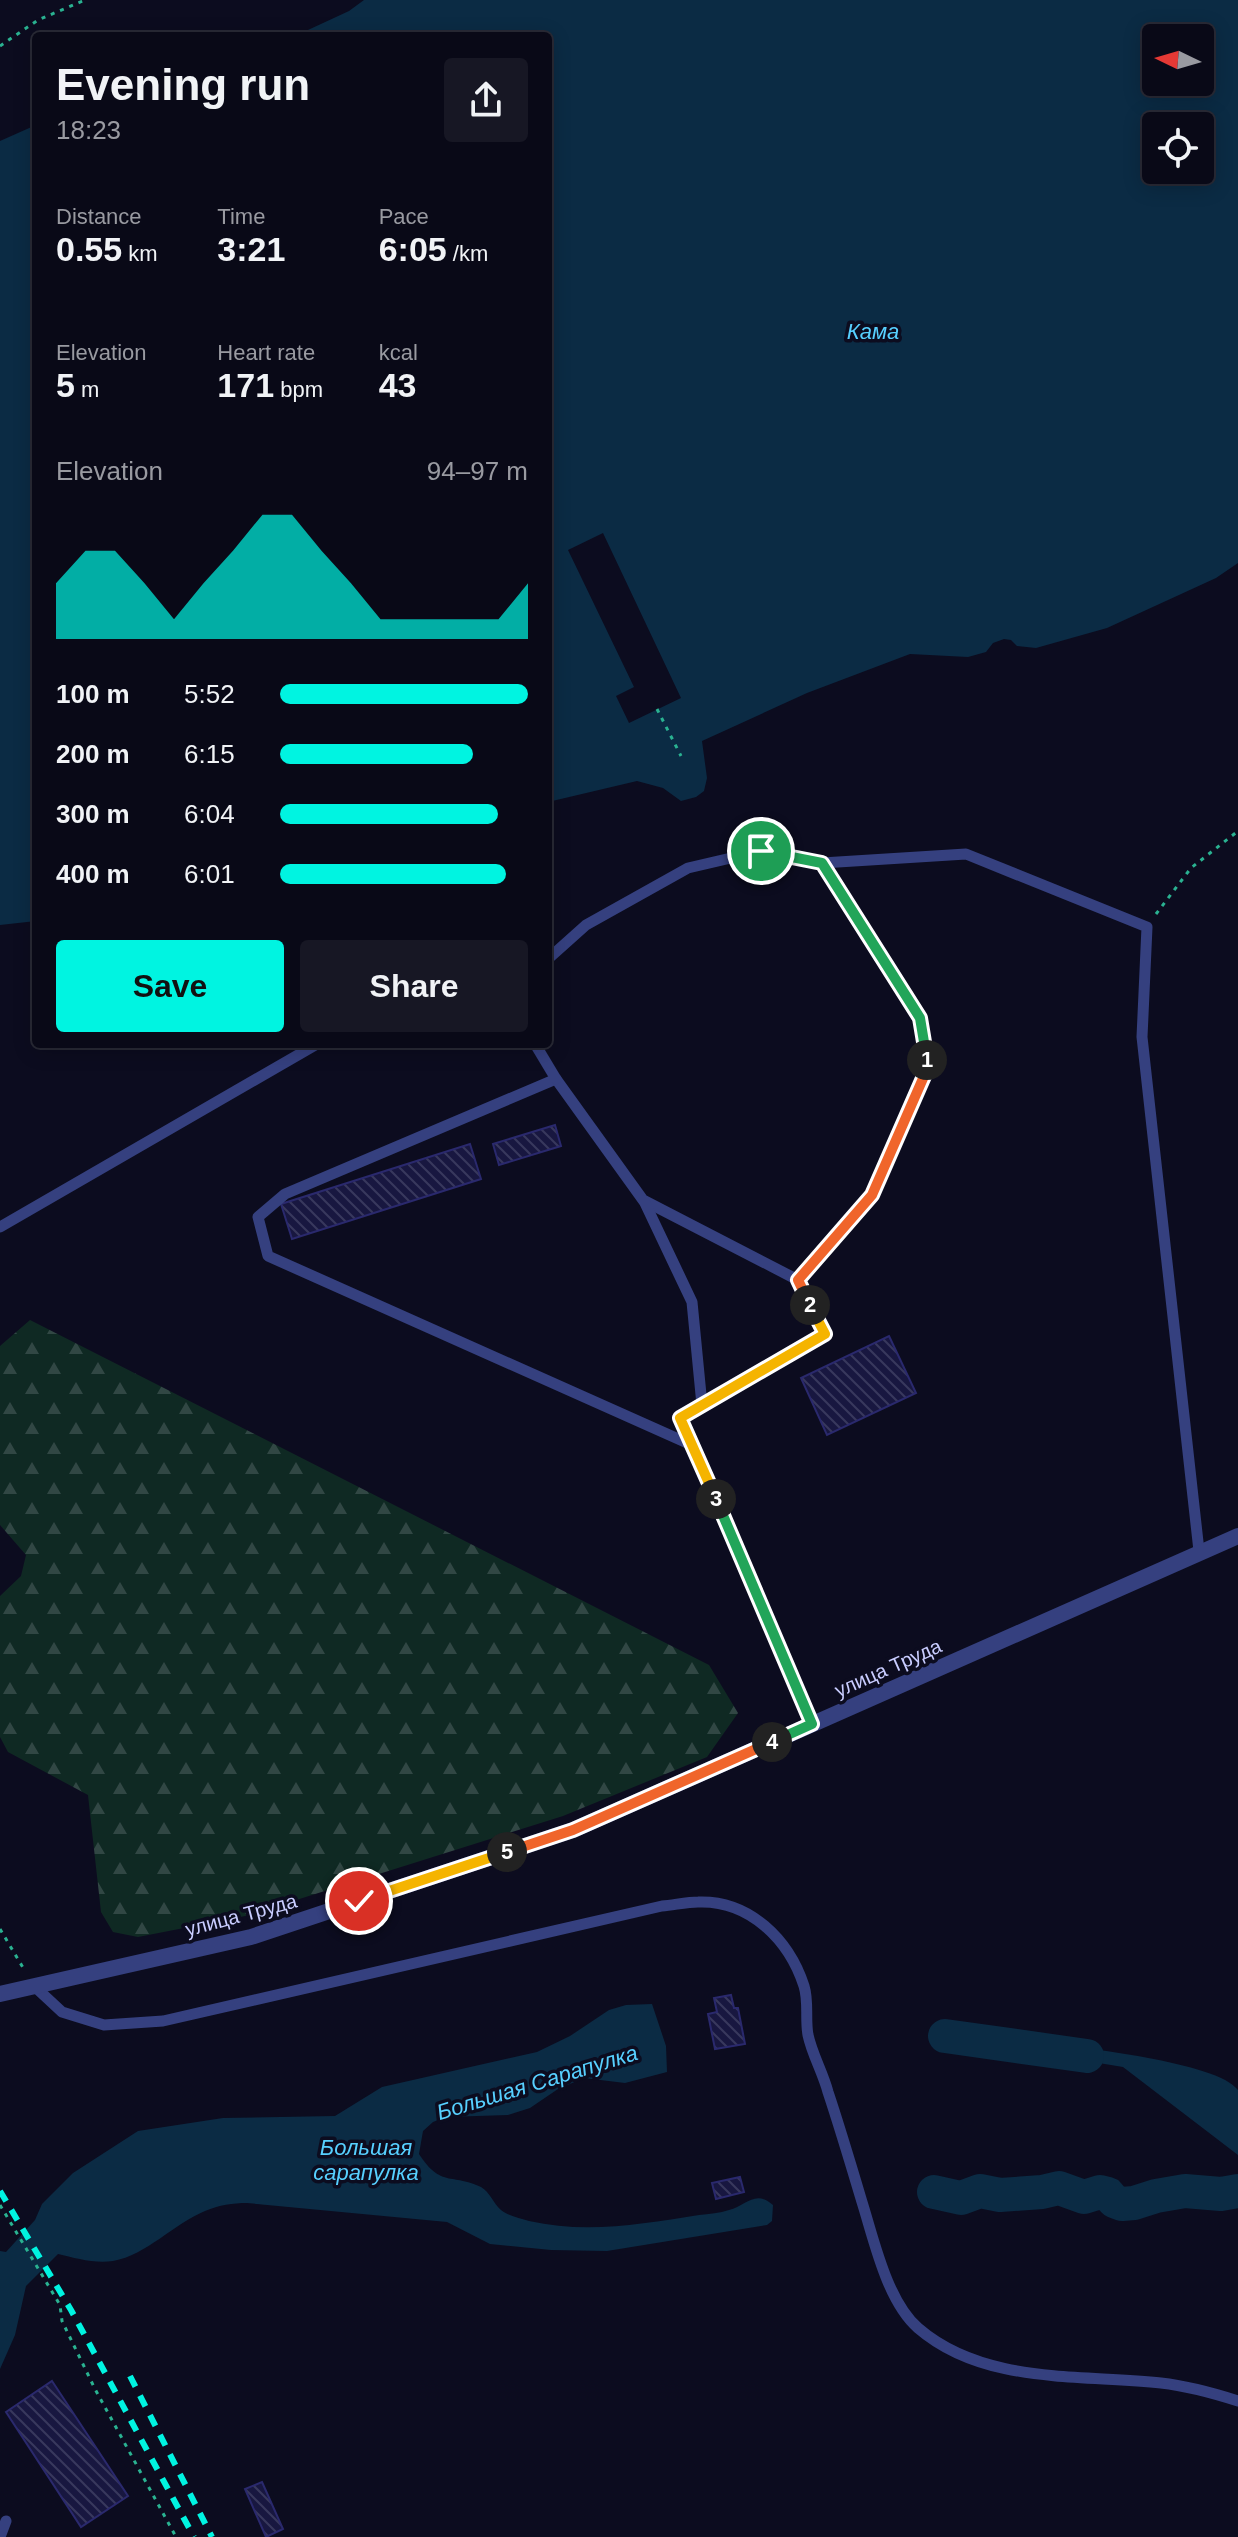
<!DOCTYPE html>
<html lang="en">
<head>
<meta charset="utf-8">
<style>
  body { margin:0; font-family:Arial,sans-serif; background:#171724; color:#f1f3f6; height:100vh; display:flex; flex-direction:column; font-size:30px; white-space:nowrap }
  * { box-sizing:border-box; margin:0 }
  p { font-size:26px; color:#999aa1 }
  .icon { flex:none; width:44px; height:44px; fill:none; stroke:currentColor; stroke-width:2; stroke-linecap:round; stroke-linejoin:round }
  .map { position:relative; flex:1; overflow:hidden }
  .drawer { position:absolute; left:32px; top:32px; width:520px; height:1016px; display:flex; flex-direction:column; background:#090917; border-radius:8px; box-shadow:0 4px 20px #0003,0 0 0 2px #292a36 }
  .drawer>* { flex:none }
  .needle { width:52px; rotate:275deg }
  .buttons { position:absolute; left:1142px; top:24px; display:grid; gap:16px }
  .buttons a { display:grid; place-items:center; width:72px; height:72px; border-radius:8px; background:#090917; box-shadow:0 4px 20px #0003,0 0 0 2px #292a36; font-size:40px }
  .pin { position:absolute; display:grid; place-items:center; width:68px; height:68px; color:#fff; margin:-34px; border:4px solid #fff; border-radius:50%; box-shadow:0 2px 8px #0007 }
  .km { position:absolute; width:40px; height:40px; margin:-20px; border-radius:50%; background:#222; color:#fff; font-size:22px; line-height:40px; text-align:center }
  .round { display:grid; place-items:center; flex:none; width:84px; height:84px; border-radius:8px; background:#171724 }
  .summary { display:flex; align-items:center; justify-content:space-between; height:136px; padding:0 24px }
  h1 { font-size:44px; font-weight:700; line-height:60px }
  .stats { display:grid; grid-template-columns:repeat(3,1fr); gap:12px; height:136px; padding:8px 24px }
  .stats div { display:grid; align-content:center }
  .stats b { font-size:34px; font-weight:700 }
  .stats small { font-size:22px; font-weight:400 }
  .stats p { font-size:22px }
  .chart { height:224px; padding:16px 24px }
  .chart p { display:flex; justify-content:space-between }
  .chart svg { width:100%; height:144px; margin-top:8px; fill:#00f4e1; opacity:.7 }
  .primary-button { display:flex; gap:16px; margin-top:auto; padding:16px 24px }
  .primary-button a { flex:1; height:92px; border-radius:8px; background:#00f4e1; color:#111; font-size:32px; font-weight:700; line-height:92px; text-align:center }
  .primary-button a+a { background:#171724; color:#f1f3f6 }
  ul { padding:0 24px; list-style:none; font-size:26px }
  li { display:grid; grid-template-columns:128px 96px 1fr; align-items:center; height:60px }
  li i { height:20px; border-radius:10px; background:#00f4e1 }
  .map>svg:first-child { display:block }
</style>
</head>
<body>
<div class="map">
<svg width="1238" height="2537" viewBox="0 0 1238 2537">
  <defs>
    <pattern id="forest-firs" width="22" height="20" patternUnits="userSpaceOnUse" patternTransform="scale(2)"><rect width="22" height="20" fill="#0f2923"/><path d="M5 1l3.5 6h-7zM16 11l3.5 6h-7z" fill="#314744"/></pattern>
    <pattern id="building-back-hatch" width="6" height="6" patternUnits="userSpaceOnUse" patternTransform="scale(2)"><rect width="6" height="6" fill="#181740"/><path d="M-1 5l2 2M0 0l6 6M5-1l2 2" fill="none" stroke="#38385d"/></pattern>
  </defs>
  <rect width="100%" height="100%" fill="#0c0c1f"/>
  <path fill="url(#forest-firs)" d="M30 1320 709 1665 738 1713 707 1757 563 1816 245 1916 138 1937 113 1932 101 1912 88 1795 8 1752 0 1737V1596L21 1576 26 1555 0 1525V1346Z"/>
  <g fill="#0b2b44" fill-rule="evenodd">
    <path d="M364 0H1238V563L1216 578 1107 628 1036 648 1017 646 1011 640 1004 639 993 643 986 652 968 657 910 654 807 693 702 741 707 778 704 791 696 797 681 801 663 788 637 781 548 802V36H295L349 11ZM1156 38H1200V82H1156ZM1156 126H1200V170H1156Z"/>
    <path d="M36 125V921L0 925V141Z"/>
    <path d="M652 2004 666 2046 667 2072 625 2083 584 2078 558 2089 530 2108 508 2115 446 2117 433 2122 423 2131 419 2154C441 2188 452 2173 481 2187 490 2192 493 2203 501 2210 508 2216 520 2218 529 2221 586 2234 642 2224 699 2215 709 2214 720 2213 729 2210 746 2206 755 2189 773 2205L772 2221 767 2225 607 2251 551 2250 490 2244 447 2222 247 2203C233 2203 219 2205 205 2211 173 2224 147 2255 113 2261 95 2264 75 2258 58 2254L26 2286 15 2335 0 2369V2251L6 2252 35 2220 42 2204 73 2173 138 2131 223 2118 335 2116 382 2087 537 2052 570 2036 609 2010 626 2005Z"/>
    <path d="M1041 2043C1078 2047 1218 2062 1238 2090V2155L1123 2067 1044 2054Z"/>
    <path d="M1184 2183 1213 2189 1238 2184V2199C1216 2205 1196 2199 1178 2186Z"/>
  </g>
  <path fill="#0c0c1f" d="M603 533 681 698 629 723 616 696 634 687 568 550Z"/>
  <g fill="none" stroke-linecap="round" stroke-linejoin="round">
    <g stroke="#0b2b44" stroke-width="34">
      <path d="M945 2036 1087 2056"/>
      <path d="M934 2192 961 2198 980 2191 1000 2195 1042 2192 1059 2188 1084 2197 1100 2192 1108 2194 1114 2201 1122 2204 1134 2203 1156 2196 1185 2191 1221 2194 1238 2191"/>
    </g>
  </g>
  <g fill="url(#building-back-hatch)" stroke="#2a296d" stroke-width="2">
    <path d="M555 1125 561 1146 499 1165 493 1144Z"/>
    <path d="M470 1144 481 1179 292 1239 281 1204Z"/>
    <path d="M889 1336 916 1393 827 1435 801 1378Z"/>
    <path d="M731 1995 734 2008H738L745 2044 715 2049 708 2014 717 2012 714 1998Z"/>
    <path d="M740 2177 744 2192 716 2199 712 2183Z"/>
    <path d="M52 2381 128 2496 81 2527 6 2412Z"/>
    <path d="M262 2482 283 2529 266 2537 245 2489Z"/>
  </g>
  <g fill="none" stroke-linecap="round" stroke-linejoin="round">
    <g stroke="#2ab291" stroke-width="3" stroke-dasharray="4 6" stroke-linecap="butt">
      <path d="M0 46 38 20 85 0"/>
      <path d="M657 709 681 756"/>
      <path d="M1156 914 1191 868 1238 831"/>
      <path d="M0 1929 25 1971"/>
      <path d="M0 2205 60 2305 62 2321 95 2389 176 2537"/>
    </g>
    <g stroke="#35407f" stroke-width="11">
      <path d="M822 863 966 854 1147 927 1142 1037 1199 1551"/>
      <path d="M548 959 586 925 688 868 761 851 822 863 859 918 920 1018 928 1067 872 1195 798 1280 643 1200 556 1079 285 1194 258 1217 268 1256 694 1446 812 1724"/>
      <path d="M535 1044 556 1079"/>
      <path d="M644 1201 692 1302 702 1405"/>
      <path d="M0 1227 317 1044"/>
      <path d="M694 1446 680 1418 825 1334 798 1280"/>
      <path d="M33 1985 62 2012 104 2025 163 2021 662 1906C674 1905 687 1902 698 1902 750 1900 789 1940 804 1986 809 2002 805 2019 808 2035 812 2054 823 2073 828 2092 840 2128 851 2165 862 2202 874 2240 887 2301 918 2328 984 2385 1080 2374 1161 2383 1188 2386 1213 2393 1238 2401"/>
      <path d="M0 2537 6 2521"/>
    </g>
    <path stroke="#35407f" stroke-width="16" d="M0 1994 251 1937 573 1830 1238 1536"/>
    <g stroke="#00f4e1" stroke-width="6" stroke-dasharray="12 10" stroke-linecap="butt">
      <path d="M0 2191 71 2310 194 2537"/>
      <path d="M130 2376 212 2537"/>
    </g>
  </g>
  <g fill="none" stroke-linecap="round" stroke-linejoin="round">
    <defs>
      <path id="split-1" d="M761 851 822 863 920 1018 927 1060"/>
      <path id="split-2" d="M810 1305 798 1280 872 1195 928 1067 927 1060"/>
      <path id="split-3" d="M716 1499 680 1418 825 1334 810 1305"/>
      <path id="split-4" d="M716 1499 812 1724 772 1742"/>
      <path id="split-5" d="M507 1852 573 1830 772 1742"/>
      <path id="split-6" d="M359 1901 507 1852"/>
    </defs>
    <use href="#split-1" stroke="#fff" stroke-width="16"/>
    <use href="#split-2" stroke="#fff" stroke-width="16"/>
    <use href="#split-3" stroke="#fff" stroke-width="16"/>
    <use href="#split-4" stroke="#fff" stroke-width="16"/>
    <use href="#split-5" stroke="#fff" stroke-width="16"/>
    <use href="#split-6" stroke="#fff" stroke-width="16"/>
    <use href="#split-1" stroke="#22a559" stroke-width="10"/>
    <use href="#split-2" stroke="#f0652b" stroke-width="10"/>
    <use href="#split-3" stroke="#f5b400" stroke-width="10"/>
    <use href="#split-4" stroke="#22a559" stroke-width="10"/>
    <use href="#split-5" stroke="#f0652b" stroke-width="10"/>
    <use href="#split-6" stroke="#f5b400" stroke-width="10"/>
  </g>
  <g text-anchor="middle" stroke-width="7" stroke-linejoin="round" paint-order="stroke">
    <g font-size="20" fill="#c9cdff" stroke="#0c0c1f">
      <text transform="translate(888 1668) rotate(-24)" y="7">улица Труда</text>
      <text transform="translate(241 1915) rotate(-15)" y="7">улица Труда</text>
    </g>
    <g font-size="22" font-style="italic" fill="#57d0ff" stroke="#0c0c1f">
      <text x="873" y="339">Кама</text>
      <text transform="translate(537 2082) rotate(-17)" y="8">Большая Сарапулка</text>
      <text x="366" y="2155">Большая<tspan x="366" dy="25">сарапулка</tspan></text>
    </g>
  </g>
</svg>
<div class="buttons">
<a><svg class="needle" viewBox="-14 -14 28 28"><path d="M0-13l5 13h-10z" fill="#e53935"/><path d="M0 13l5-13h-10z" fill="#999aa1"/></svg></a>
<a><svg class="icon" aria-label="locate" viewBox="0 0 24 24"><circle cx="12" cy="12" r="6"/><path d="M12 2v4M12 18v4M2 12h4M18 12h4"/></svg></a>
</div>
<div class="pin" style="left:761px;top:851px;background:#1e9e55"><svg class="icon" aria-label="arrive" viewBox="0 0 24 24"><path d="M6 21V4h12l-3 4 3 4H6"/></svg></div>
<div class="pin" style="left:359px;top:1901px;background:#d93025"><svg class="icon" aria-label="check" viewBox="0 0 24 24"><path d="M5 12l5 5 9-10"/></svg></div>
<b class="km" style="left:927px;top:1060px">1</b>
<b class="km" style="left:810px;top:1305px">2</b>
<b class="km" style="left:716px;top:1499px">3</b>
<b class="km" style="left:772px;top:1742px">4</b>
<b class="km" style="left:507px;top:1852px">5</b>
<section class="drawer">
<div class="summary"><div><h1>Evening run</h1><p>18:23</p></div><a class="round"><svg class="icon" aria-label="share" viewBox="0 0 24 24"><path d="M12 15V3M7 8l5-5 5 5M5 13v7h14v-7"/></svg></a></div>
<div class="stats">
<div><p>Distance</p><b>0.55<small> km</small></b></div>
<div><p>Time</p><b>3:21</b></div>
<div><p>Pace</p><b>6:05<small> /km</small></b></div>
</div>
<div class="stats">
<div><p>Elevation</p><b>5<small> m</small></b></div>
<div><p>Heart rate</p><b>171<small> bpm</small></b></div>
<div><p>kcal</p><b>43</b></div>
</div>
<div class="chart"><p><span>Elevation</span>94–97 m</p>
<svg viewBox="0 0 160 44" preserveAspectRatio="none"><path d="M0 44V27L10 17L20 17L30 27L40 38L50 27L60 17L70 6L80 6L90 17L100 27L110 38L120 38L130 38L140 38L150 38L160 27V44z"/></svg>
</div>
<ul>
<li><b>100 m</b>5:52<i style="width:100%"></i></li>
<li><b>200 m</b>6:15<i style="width:78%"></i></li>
<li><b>300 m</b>6:04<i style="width:88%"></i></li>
<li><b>400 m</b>6:01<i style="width:91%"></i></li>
</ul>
<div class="primary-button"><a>Save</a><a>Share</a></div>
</section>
</div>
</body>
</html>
